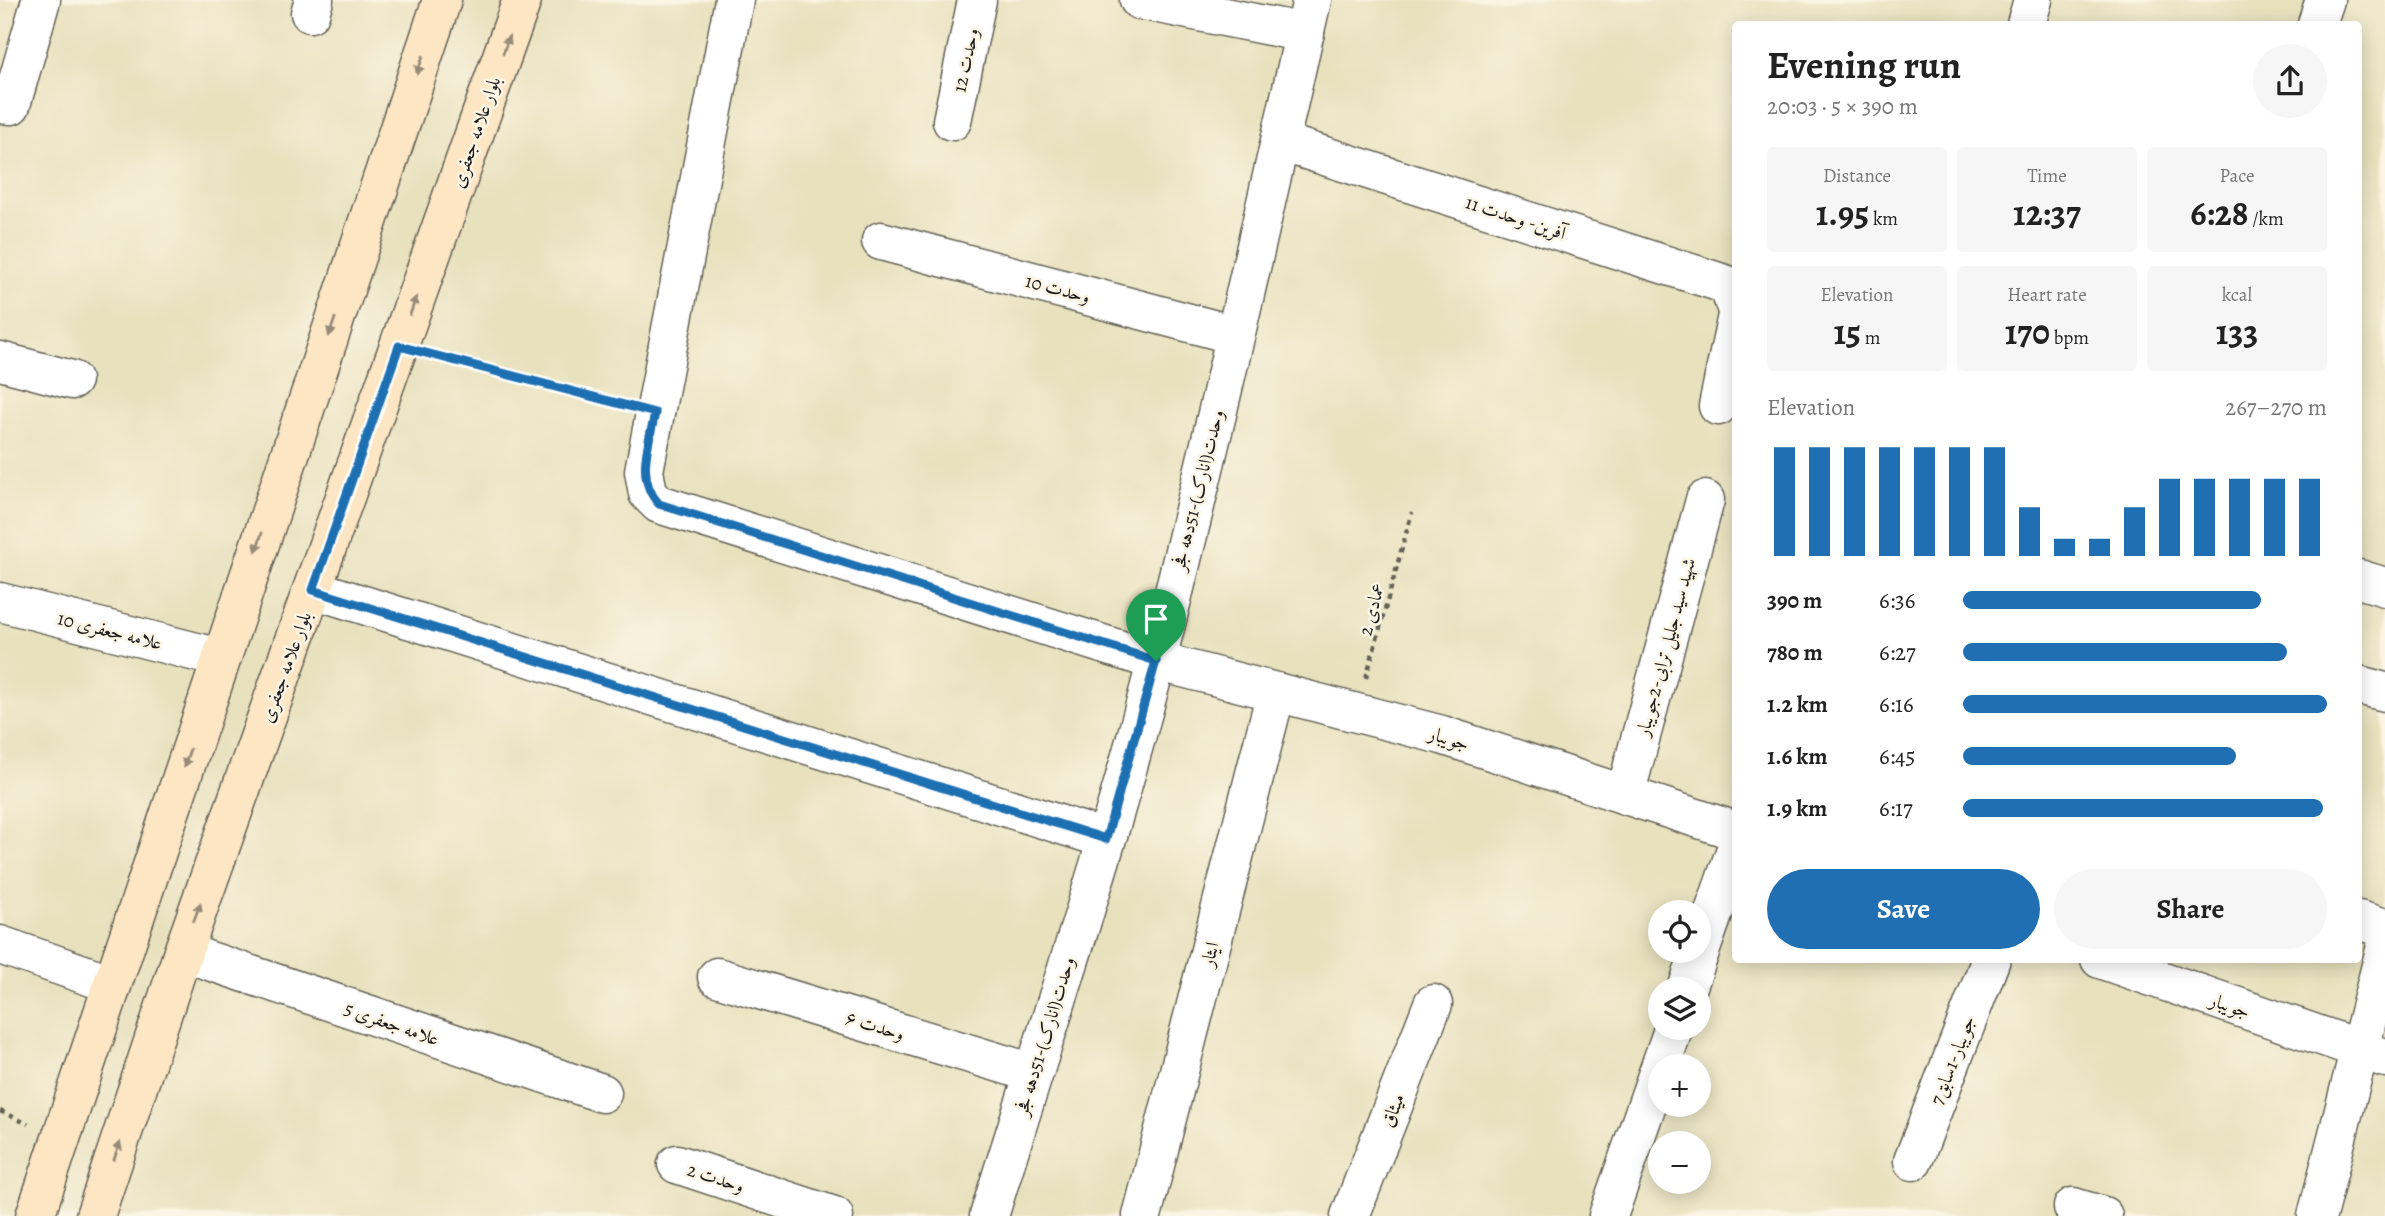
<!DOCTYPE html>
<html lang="en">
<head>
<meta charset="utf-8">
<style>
  body { margin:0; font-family:Alegreya,Amiri,serif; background:#f6f6f6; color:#222; height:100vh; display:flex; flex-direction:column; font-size:26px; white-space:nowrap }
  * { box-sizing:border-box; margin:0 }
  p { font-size:23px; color:#767676 }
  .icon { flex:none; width:38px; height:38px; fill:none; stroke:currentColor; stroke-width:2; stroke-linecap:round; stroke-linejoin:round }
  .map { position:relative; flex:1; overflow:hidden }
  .panel { position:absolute; left:1732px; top:21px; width:630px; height:942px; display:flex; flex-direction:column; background:#fff; border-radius:7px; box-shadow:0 4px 18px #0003 }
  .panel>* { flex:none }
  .controls { position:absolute; left:1648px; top:900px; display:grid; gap:14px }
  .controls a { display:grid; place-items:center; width:63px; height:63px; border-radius:50%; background:#fff; box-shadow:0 4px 18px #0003; font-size:35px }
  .pin { position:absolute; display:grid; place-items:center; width:60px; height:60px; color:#fff; margin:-72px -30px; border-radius:50% 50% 50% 0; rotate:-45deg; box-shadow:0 0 7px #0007 }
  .pin .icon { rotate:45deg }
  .round { display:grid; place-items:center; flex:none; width:74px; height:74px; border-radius:37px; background:#f6f6f6 }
  .headline { display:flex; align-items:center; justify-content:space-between; height:119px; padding:0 35px }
  h1 { font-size:38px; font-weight:700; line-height:52px }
  .figures { display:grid; grid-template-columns:repeat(3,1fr); gap:10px; height:119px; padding:7px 35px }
  .figures div { display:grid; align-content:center; border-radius:7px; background:#f6f6f6; text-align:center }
  .figures b { font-size:35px; font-weight:700 }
  .figures small { font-size:19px; font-weight:400 }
  .figures p { font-size:19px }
  .chart { height:196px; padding:14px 35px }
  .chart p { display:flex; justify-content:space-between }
  .chart svg { width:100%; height:126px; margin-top:7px; stroke:#1f6fb2; stroke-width:6 }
  .primary-button { display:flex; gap:14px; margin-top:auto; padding:14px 35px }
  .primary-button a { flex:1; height:80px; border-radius:42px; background:#1f6fb2; color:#fff; font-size:28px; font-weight:700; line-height:80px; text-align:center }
  .primary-button a+a { background:#f6f6f6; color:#222 }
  ul { padding:0 35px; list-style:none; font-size:23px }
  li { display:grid; grid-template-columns:112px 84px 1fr; align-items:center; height:52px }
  li i { height:18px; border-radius:9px; background:#1f6fb2 }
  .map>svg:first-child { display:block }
</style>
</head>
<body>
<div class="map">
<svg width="2385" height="1216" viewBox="0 0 2385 1216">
  <rect width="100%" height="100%" fill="#fcf5e5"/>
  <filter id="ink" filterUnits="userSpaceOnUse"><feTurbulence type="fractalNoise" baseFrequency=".0143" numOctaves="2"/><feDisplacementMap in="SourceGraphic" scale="14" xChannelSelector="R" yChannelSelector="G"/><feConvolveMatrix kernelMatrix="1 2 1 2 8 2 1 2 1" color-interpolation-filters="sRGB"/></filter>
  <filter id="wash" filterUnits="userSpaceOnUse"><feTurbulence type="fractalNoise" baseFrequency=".00686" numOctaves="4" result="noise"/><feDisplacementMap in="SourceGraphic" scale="28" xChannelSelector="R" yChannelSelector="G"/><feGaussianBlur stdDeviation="1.57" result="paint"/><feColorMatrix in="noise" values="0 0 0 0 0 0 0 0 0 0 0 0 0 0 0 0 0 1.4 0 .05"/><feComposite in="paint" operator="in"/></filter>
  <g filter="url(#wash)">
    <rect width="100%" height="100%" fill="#e8e1be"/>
  </g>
  <g filter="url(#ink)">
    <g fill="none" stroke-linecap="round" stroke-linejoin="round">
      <defs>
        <g id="minor">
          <path d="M734 0 644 471 648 493 659 504 1156 661 1442 735 1736 831"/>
          <path d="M1139 0 1305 33"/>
          <path d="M310 13 314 0"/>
          <path d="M2026 24 2033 0"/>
          <path d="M2317 24 2325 0"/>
          <path d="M0 104 11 105 41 0"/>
          <path d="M952 121 977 0"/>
          <path d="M1281 142 1728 285 1736 308"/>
          <path d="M881 241 1235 335"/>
          <path d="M0 361 72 380"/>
          <path d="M1718 406 1736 320"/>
          <path d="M2359 579 2385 587"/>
          <path d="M313 589 1106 839"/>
          <path d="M0 602 220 658"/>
          <path d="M2359 685 2385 692"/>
          <path d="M1625 795 1705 500"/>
          <path d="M2359 920 2385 928"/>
          <path d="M0 945 112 984"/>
          <path d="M183 952 602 1093"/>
          <path d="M2100 959 2385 1058"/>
          <path d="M717 977 1033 1073"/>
          <path d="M1687 989 1736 849"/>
          <path d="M1913 1161 1991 959"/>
          <path d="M677 1164 834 1216"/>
          <path d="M2073 1207 2103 1216"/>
          <path d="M989 1216C1046 1031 1109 847 1157 659 1213 440 1262 220 1312 0"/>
          <path d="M1142 1216 1276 692"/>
          <path d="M1350 1216 1433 1004"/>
          <path d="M1608 1216 1674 1027"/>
          <path d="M2317 1216 2385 950"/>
        </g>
        <g id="secondary">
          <path d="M35 1216 442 0"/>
          <path d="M95 1216 183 952 522 0"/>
        </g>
      </defs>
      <use href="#minor" stroke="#636155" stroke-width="41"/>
      <use href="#secondary" stroke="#636155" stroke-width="41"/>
      <g stroke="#636155" stroke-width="4.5" stroke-dasharray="5 5" stroke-linecap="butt">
        <path d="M436 356 620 404"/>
        <path d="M1366 678 1412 512"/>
        <path d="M0 1111 28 1124"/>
      </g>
      <use href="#minor" stroke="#fff" stroke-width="38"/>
      <use href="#secondary" stroke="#fce6c4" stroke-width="38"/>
    </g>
    <defs><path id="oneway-solid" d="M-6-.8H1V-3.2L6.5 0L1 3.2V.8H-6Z" transform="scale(1.75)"/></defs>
    <g fill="#978b78">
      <use href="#oneway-solid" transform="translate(506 45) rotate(-71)"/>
      <use href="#oneway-solid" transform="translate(420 65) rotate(109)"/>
      <use href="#oneway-solid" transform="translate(413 306) rotate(-71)"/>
      <use href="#oneway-solid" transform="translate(332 327) rotate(109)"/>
      <use href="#oneway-solid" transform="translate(259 542) rotate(109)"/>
      <use href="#oneway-solid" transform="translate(187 758) rotate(108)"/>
      <use href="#oneway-solid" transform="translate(197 912) rotate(-70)"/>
      <use href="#oneway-solid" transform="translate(117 1151) rotate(-71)"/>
    </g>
  </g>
  <g fill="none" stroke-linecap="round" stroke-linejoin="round" filter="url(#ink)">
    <defs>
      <path id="route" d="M399 346 655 413C649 444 635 478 659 504L1156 661 1106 839 313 590Z"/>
    </defs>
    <use href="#route" stroke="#fff" stroke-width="14"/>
    <use href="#route" stroke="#1f6fb2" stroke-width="9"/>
  </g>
  <g text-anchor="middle" stroke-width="5" stroke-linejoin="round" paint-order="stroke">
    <g font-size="19" fill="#1c1c1c" stroke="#fcf5e5">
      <text transform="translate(965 60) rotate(-78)" y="7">وحدت 12</text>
      <text transform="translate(475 132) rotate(-71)" y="7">بلوار علامه جعفری</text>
      <text transform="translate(1516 217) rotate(18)" y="7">آفرین- وحدت 11</text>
      <text transform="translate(1058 288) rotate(15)" y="7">وحدت 10</text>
      <text transform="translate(1197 490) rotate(-76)" y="7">وحدت(انارک)-51دهه فجر</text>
      <text transform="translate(1371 609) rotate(-75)" y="7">عمادی 2</text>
      <text transform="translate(110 630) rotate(14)" y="7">علامه جعفری 10</text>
      <text transform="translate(1665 647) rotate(-75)" y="7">شهید سید جلیل ترابی-2جویبار</text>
      <text transform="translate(285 667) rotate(-70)" y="7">بلوار علامه جعفری</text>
      <text transform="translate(1449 738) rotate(17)" y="7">جویبار</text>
      <text transform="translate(1209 954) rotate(-76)" y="7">ایثار</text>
      <text transform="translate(2230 1005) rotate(19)" y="7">جویبار</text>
      <text transform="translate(392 1023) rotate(19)" y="7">علامه جعفری 5</text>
      <text transform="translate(875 1025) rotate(17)" y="7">وحدت ۶</text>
      <text transform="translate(1044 1036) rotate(-73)" y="7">وحدت(انارک)-51دهه فجر</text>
      <text transform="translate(1952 1060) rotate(-69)" y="7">7جویبار-1سابق</text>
      <text transform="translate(1392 1110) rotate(-69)" y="7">میثاق</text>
      <text transform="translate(716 1177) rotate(18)" y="7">وحدت 2</text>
    </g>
  </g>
</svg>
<div class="controls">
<a><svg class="icon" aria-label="locate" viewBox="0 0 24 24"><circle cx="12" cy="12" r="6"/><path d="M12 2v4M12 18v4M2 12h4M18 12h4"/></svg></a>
<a><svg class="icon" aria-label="layers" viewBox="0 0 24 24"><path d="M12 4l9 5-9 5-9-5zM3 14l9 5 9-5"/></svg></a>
<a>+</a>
<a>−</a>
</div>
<div class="pin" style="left:1156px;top:661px;background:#1e9e55"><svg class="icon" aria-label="arrive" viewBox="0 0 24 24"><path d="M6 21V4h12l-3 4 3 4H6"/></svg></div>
<section class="panel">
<div class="headline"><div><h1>Evening run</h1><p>20:03 · 5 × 390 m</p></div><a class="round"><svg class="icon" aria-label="share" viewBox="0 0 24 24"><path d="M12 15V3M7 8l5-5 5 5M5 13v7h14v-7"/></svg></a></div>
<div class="figures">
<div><p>Distance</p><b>1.95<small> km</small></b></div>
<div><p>Time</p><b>12:37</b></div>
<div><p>Pace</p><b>6:28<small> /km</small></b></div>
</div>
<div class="figures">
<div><p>Elevation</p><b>15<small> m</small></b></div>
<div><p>Heart rate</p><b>170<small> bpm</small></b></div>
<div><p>kcal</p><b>133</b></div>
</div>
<div class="chart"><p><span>Elevation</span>267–270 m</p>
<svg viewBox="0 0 160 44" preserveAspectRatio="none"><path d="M5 44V6M15 44V6M25 44V6M35 44V6M45 44V6M55 44V6M65 44V6M75 44V27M85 44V38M95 44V38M105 44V27M115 44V17M125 44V17M135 44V17M145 44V17M155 44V17"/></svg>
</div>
<ul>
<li><b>390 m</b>6:36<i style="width:82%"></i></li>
<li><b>780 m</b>6:27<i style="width:89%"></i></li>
<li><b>1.2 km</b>6:16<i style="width:100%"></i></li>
<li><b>1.6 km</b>6:45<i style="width:75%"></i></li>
<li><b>1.9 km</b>6:17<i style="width:99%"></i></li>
</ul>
<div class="primary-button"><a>Save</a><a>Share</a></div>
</section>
</div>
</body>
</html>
